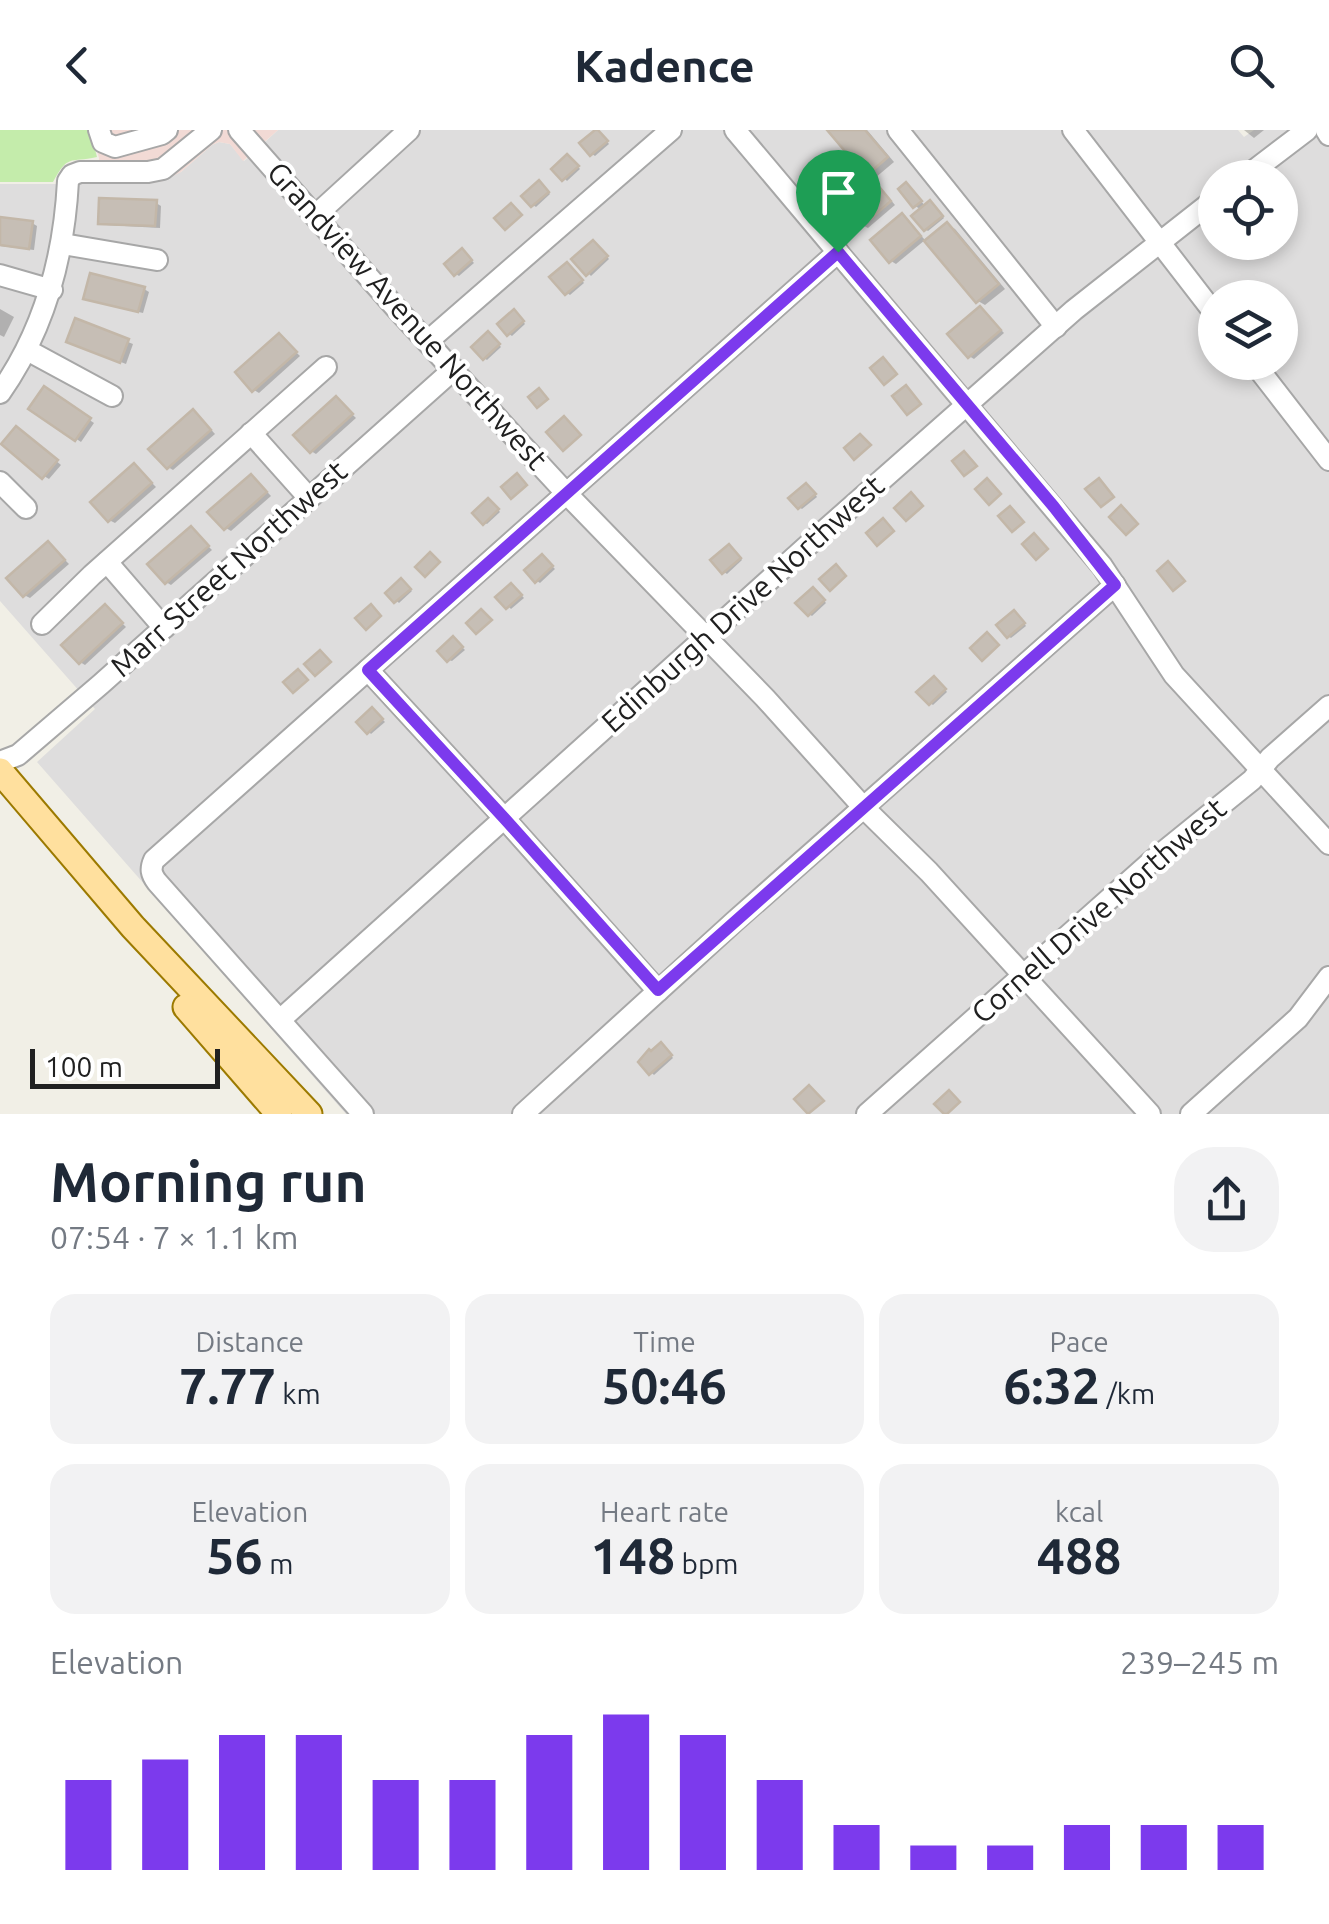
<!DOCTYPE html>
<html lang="en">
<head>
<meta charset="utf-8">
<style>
  body { margin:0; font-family:Ubuntu,sans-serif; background:#f2f2f3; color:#1f2937; height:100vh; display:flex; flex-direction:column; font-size:38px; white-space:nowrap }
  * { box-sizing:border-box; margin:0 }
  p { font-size:32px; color:#747a83 }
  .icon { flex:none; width:55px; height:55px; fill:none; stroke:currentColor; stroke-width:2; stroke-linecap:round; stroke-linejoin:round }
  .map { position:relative; height:984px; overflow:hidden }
  .panel { display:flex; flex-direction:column; background:#fff; flex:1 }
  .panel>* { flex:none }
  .buttons { position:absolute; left:1198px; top:30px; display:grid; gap:20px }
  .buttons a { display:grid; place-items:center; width:100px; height:100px; border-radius:50%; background:#fff; box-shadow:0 5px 15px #0003; font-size:50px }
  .scale { position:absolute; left:30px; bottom:25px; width:190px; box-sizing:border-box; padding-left:10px; border:5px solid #202020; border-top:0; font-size:28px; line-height:35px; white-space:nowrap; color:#202020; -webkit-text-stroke:8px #fff; paint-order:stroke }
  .pin { position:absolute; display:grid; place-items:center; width:85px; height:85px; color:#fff; margin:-102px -42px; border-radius:50% 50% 50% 0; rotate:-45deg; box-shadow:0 0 10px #0007 }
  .pin .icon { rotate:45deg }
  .round { display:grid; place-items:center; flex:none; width:105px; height:105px; border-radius:40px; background:#f2f2f3 }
  .overview { display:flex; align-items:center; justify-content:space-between; height:170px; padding:0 50px }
  h1 { font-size:55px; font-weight:600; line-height:75px }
  .figures { display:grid; grid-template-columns:repeat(3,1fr); gap:15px; height:170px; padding:10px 50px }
  .figures div { display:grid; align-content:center; border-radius:25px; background:#f2f2f3; text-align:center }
  .figures b { font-size:50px; font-weight:600 }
  .figures small { font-size:28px; font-weight:400 }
  .figures p { font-size:28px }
  .chart { height:280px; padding:20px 50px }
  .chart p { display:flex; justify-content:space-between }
  .chart svg { width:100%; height:180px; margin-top:10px; stroke:#7c3aed; stroke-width:6 }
  header { display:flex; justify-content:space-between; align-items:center; height:130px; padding:0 50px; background:#fff; font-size:45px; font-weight:600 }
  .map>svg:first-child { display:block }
</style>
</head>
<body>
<header><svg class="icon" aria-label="back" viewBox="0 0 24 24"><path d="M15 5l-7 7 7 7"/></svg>Kadence<svg class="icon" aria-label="search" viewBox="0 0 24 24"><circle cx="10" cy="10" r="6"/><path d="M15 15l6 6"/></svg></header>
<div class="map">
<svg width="1329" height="984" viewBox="0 0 1329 984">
  <rect width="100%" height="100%" fill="#f1efe6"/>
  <path fill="#dedddd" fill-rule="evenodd" d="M278 0H1238L1244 7 1254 0H1329V984H346L37 632 95 579 0 471V54H146L181 42 212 15 219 12 230 14 244 31ZM1215 48H1280V112H1215ZM1215 168H1280V232H1215Z"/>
  <path fill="#f2dad5" d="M91 0H278L243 31 230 14 219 12 212 15 181 42 163 51 146 54H98L99 28Z"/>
  <path fill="#c4ecab" d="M0 0H90L97 27C69 33 68 24 53 52H0Z"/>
  <g fill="#0003">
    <path d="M830 0H867L894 32 875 48 867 44Z"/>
    <path d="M1244 0H1264L1254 8Z"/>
    <path d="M600 3 609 14 595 26 592 24Z"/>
    <path d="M571 29 580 39 567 51 555 39Z"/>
    <path d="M877 54 895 75 868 98 862 95Z"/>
    <path d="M542 55 550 64 536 77 533 75Z"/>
    <path d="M909 57 926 77 933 75 944 88 928 101 925 99 922 80 915 76Z"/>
    <path d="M156 73 161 76 160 98 106 95 100 92Z"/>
    <path d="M903 86 925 110 896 134 891 131Z"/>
    <path d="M0 89 32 93 37 96 34 120 0 116Z"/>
    <path d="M947 95 955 99 1005 159 985 175 978 171Z"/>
    <path d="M596 114 609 129 591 146 575 130Z"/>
    <path d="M465 123 474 133 459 146 456 144Z"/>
    <path d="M570 136 584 153 570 165 567 163Z"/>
    <path d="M144 159 149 162 143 183 91 171Z"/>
    <path d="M0 179 14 187 4 207 0 205Z"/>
    <path d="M981 179 1004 203 974 229 969 226Z"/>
    <path d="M517 184 525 194 512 206 509 204Z"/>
    <path d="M77 192 133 214 126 234 74 214Z"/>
    <path d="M279 206 300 226 259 263 254 260Z"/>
    <path d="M491 206 501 217 487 230 484 228Z"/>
    <path d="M45 260 94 293 81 312 32 279Z"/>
    <path d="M336 269 356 288 316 324 311 321Z"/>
    <path d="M198 285 215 304 173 340 168 337Z"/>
    <path d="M22 302 61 335 49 349 44 346Z"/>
    <path d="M135 336 156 357 115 393 109 390Z"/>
    <path d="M256 350 271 366 231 401 226 398Z"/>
    <path d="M810 357 817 367 802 379 799 377Z"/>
    <path d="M492 373 500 382 487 394 485 393Z"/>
    <path d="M191 399 212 420 171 455 166 452Z"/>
    <path d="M49 414 69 434 30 468 24 465Z"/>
    <path d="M732 418 742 430 727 444 724 442Z"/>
    <path d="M545 429 555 439 540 453 537 451Z"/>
    <path d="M404 453 412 461 399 473 388 463Z"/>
    <path d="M514 457 524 468 511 479 499 467Z"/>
    <path d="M816 462 826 473 812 486 809 484Z"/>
    <path d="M105 477 126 497 85 535 80 532Z"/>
    <path d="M1017 484 1026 496 1011 508 1008 506Z"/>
    <path d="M456 511 465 520 452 531 449 530Z"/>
    <path d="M937 550 947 562 933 575 930 573Z"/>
    <path d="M375 582 385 592 371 604 369 602Z"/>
    <path d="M664 917 673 928 654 945 641 933Z"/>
  </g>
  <g fill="#c6beb5" stroke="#c3b7a8" stroke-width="2.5">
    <path d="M595 0H598L608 11 590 26 579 13Z"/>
    <path d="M827 0H865L888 27 866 46Z"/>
    <path d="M567 24 579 36 562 51 551 39Z"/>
    <path d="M872 48 891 71 861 97 841 75Z"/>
    <path d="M539 50 549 62 531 77 521 66Z"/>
    <path d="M906 52 922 71 913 78 898 59Z"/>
    <path d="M99 68 157 70 155 96 98 94Z"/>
    <path d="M930 70 943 86 924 101 911 86Z"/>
    <path d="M511 73 522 85 505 100 494 88Z"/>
    <path d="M902 83 921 106 889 133 870 110Z"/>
    <path d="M0 87 33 91 29 119 0 115Z"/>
    <path d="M947 92 999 154 976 173 924 111Z"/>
    <path d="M593 110 608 126 586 146 571 129Z"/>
    <path d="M462 118 472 130 454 146 444 134Z"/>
    <path d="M567 132 583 150 565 165 549 147Z"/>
    <path d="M90 143 145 157 138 182 83 169Z"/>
    <path d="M980 176 1001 200 968 228 947 204Z"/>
    <path d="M514 179 524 191 507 206 497 194Z"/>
    <path d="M75 188 129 209 120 233 66 212Z"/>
    <path d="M488 201 500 214 483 230 471 217Z"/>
    <path d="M279 203 297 222 252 262 235 242Z"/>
    <path d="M883 227 897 244 884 255 870 238Z"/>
    <path d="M906 255 921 274 907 285 892 266Z"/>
    <path d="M44 256 91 288 75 311 28 279Z"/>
    <path d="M539 258 548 269 537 278 528 267Z"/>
    <path d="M336 266 353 284 310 323 293 305Z"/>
    <path d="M193 279 211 300 167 339 148 319Z"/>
    <path d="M564 286 581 305 563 321 546 302Z"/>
    <path d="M16 296 58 330 42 349 1 314Z"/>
    <path d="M860 304 871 315 854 330 844 318Z"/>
    <path d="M964 321 977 336 964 346 952 331Z"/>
    <path d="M134 333 152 353 108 392 90 372Z"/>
    <path d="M517 343 527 355 511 369 501 357Z"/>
    <path d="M251 344 267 362 224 400 207 382Z"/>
    <path d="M987 348 1001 364 989 375 975 359Z"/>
    <path d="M1099 348 1114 367 1101 377 1085 359Z"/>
    <path d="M806 353 816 364 798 379 788 368Z"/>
    <path d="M911 362 923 376 906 391 894 378Z"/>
    <path d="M488 368 499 379 483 395 472 383Z"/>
    <path d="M1121 375 1138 394 1126 405 1109 387Z"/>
    <path d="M1010 376 1024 392 1012 402 998 386Z"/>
    <path d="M883 388 894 401 877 416 866 403Z"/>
    <path d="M191 396 209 416 165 454 147 434Z"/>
    <path d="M1034 403 1048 419 1036 430 1022 414Z"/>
    <path d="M48 411 65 430 23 467 6 448Z"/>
    <path d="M729 414 741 428 722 444 710 430Z"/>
    <path d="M430 422 440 432 425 447 415 437Z"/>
    <path d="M542 424 553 436 535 453 524 440Z"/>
    <path d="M1168 431 1185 451 1173 461 1157 441Z"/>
    <path d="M836 434 846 446 830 461 819 449Z"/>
    <path d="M401 448 411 459 394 473 385 463Z"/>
    <path d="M511 453 522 465 506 479 495 467Z"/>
    <path d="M813 457 825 470 808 486 795 473Z"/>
    <path d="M105 474 123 493 79 534 61 515Z"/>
    <path d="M371 474 381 486 366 500 355 488Z"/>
    <path d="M481 479 492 490 476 504 466 493Z"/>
    <path d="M1014 480 1025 493 1007 508 996 495Z"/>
    <path d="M987 502 999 515 982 531 970 518Z"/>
    <path d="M453 506 463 517 447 532 437 521Z"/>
    <path d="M320 520 331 532 315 546 304 534Z"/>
    <path d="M298 539 308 550 293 563 283 552Z"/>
    <path d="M934 546 946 559 929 575 916 562Z"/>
    <path d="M372 577 383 589 367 604 356 592Z"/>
    <path d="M661 912 672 925 649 945 638 932 649 919 651 921Z"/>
    <path d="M809 955 824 971 808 984 794 969Z"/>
    <path d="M949 960 960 972 947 984H944L934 974Z"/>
  </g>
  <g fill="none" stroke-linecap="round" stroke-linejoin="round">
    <defs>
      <g id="minor">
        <path d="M99 0 103 12 115 17 162 4 167 0"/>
        <path d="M239 0 395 177 566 363 765 568 864 678 929 742 1150 984"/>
        <path d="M735 0 1102 436 1174 545 1329 714"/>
        <path d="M898 0 1056 197"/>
        <path d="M1073 0 1215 184"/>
        <path d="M1326 0 1329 5"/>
        <path d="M1244 48 1307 0"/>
        <path d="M316 85 409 0"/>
        <path d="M63 114 157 130"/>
        <path d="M0 145 52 160"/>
        <path d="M428 211 671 0"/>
        <path d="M27 220 112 266"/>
        <path d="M1253 232 1329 330"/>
        <path d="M0 263C45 199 64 128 68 51L72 45 80 42H148L163 39 211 0"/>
        <path d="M251 303 309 368"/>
        <path d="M0 352 26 378"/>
        <path d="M107 432 164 498"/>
        <path d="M42 494 92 445 326 237"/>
        <path d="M368 540 505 689 658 861"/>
        <path d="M0 632 18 625 101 554 454 239"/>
        <path d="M280 890 816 408 1074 180 1215 69"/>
        <path d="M363 984 157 752C151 744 150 739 154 730L838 122"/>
        <path d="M523 984 735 791 1115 455"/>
        <path d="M867 984 1152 731 1252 650 1270 628 1329 576"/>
        <path d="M1191 984 1298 888 1329 847"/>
      </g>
      <g id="major">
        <path d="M0 641 133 797 309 984"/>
        <path d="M186 877 279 984"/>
      </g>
    </defs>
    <use href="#minor" stroke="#a7a7a7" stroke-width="24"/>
    <use href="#major" stroke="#9c7a00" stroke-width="29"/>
    <use href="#minor" stroke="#fff" stroke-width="20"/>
    <use href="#major" stroke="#ffe09e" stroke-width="25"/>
  </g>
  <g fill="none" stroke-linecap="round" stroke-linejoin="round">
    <defs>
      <path id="route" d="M838 122 1054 377 1115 455 658 860 505 689 368 540Z"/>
    </defs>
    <use href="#route" stroke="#fff" stroke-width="20"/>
    <use href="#route" stroke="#7c3aed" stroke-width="12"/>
  </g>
  <g text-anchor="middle" stroke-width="8" stroke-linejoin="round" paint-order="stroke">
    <g font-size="30" fill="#202020" stroke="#fff">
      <text transform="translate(407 186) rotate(48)" y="10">Grandview Avenue Northwest</text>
      <text transform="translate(229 439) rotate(-42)" y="10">Marr Street Northwest</text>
      <text transform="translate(743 474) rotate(-42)" y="10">Edinburgh Drive Northwest</text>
      <text transform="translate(1099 781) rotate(-41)" y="10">Cornell Drive Northwest</text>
    </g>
  </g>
</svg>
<div class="buttons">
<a><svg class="icon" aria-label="locate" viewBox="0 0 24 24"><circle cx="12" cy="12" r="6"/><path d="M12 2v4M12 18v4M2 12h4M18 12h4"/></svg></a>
<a><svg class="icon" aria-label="layers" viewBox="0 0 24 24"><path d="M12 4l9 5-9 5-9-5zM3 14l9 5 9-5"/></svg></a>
</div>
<div class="scale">100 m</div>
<div class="pin" style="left:838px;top:122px;background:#1e9e55"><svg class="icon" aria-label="arrive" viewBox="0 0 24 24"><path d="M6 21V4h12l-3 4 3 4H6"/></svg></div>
</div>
<section class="panel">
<div class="overview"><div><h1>Morning run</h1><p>07:54 · 7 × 1.1 km</p></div><a class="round"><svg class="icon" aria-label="share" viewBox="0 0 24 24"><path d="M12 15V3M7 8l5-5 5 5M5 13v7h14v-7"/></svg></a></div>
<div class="figures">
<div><p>Distance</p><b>7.77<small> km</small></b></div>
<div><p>Time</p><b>50:46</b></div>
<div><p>Pace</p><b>6:32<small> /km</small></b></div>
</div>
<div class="figures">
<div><p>Elevation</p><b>56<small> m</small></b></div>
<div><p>Heart rate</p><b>148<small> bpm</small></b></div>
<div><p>kcal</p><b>488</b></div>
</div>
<div class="chart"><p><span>Elevation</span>239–245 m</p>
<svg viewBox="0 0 160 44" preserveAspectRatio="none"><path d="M5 44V22M15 44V17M25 44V11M35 44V11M45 44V22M55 44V22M65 44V11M75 44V6M85 44V11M95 44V22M105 44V33M115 44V38M125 44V38M135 44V33M145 44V33M155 44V33"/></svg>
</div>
</section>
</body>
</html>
